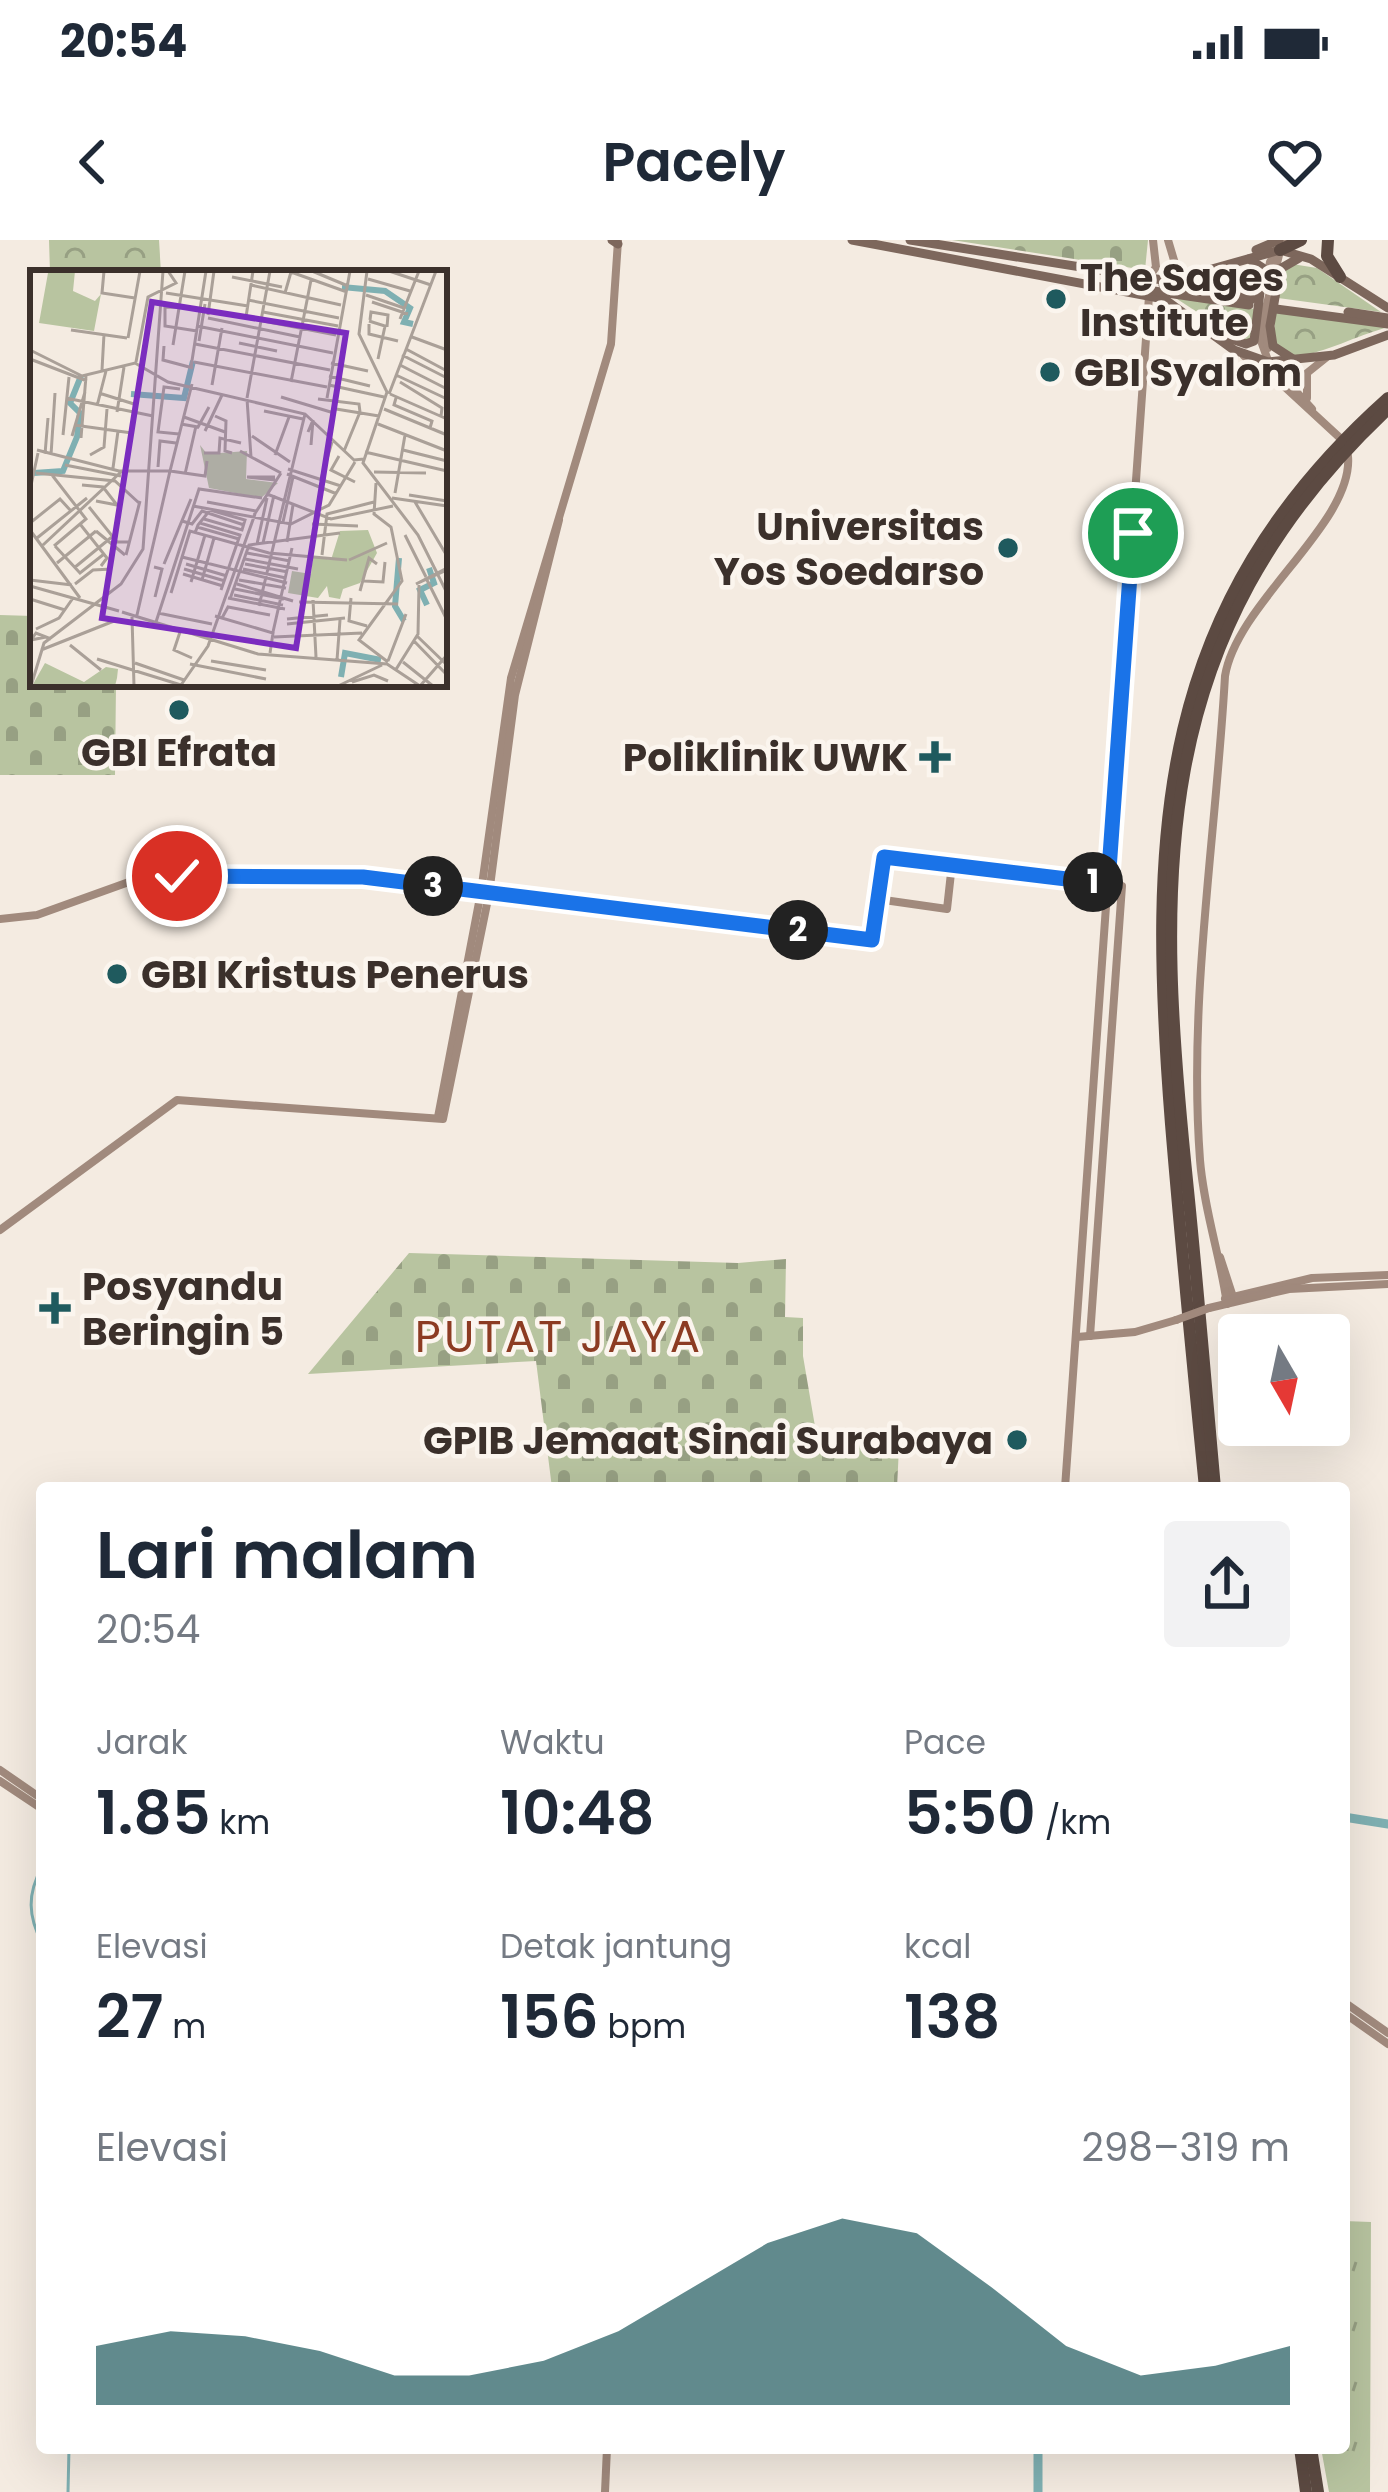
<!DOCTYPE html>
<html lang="id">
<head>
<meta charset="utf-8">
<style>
  body { margin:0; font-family:Poppins,sans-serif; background:#f2f2f3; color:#1f2937; height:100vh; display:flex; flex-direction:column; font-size:45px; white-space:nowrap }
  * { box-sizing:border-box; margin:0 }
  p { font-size:39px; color:#747a83 }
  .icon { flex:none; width:66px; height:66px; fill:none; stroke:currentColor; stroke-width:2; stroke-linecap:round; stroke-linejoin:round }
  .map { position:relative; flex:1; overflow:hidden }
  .panel { position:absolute; left:36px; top:1242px; width:1314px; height:972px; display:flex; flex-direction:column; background:#fff; border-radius:12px; box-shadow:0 12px 48px #0002 }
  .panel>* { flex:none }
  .needle { width:78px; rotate:171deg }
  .fabs { position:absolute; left:1218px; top:1074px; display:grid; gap:24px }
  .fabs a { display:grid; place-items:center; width:132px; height:132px; border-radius:12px; background:#fff; box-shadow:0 12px 48px #0002; font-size:60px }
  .pin { position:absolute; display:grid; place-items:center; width:102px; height:102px; color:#fff; margin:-51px; border:6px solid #fff; border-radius:50%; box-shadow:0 3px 12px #0007 }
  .km { position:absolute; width:60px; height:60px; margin:-30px; border-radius:50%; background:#222; color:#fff; font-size:33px; line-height:60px; text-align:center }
  .round { display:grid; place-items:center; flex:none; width:126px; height:126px; border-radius:12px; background:#f2f2f3 }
  .summary { display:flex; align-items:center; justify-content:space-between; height:204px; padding:0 60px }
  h1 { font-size:66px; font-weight:600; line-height:90px }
  .stats { display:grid; grid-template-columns:repeat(3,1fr); gap:18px; height:204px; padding:12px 60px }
  .stats div { display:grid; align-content:center }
  .stats b { font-size:60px; font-weight:600 }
  .stats small { font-size:33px; font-weight:400 }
  .stats p { font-size:33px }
  .chart { height:336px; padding:24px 60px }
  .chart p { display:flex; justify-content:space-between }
  .chart svg { width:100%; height:216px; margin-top:12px; fill:#1f5a5e; opacity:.7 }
  .status { display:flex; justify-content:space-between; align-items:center; height:84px; padding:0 60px; background:#fff; direction:ltr }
  .status svg { height:33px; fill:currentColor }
  header { display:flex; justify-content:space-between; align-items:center; height:156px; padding:0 60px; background:#fff; font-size:54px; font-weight:600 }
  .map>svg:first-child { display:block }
</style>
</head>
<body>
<div class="status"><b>20:54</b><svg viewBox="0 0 49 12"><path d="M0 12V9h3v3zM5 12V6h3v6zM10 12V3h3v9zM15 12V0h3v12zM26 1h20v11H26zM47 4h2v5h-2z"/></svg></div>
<header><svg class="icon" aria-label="back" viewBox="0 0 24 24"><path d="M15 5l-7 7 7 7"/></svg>Pacely<svg class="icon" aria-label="heart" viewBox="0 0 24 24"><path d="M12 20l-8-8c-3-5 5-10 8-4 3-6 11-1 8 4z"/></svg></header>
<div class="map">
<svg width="1388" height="2252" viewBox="0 0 1388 2252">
  <defs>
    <pattern id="grass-tufts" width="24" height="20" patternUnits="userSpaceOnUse" patternTransform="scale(3)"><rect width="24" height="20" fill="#b8c4a0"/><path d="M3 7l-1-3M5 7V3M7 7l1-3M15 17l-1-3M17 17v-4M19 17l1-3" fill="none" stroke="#97a083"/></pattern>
    <pattern id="cemetery-stones" width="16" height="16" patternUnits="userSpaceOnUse" patternTransform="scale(3)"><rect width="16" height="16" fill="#b8c4a0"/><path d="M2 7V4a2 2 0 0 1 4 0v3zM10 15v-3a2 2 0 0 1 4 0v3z" fill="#97a083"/></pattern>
    <pattern id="park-crowns" width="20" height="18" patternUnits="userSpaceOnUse" patternTransform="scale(3)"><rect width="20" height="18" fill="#b8c4a0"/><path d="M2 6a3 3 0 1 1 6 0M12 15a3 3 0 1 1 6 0" fill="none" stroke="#97a083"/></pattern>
  </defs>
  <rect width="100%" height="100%" fill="#f4ebe1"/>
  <path fill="url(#grass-tufts)" d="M1344 1981 1371 1982 1370 2252H1329L1321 2208H1344Z"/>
  <g fill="url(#cemetery-stones)">
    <path d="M952 0H1148L1145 30Z"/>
    <path d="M0 375 33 376V444H116L115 535H0Z"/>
    <path d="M409 1013 738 1023 786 1019 785 1077 803 1078V1116L818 1204 899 1207 897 1248H552L536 1121 308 1134Z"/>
  </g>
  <g fill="url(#park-crowns)">
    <path d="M49 0H159L161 33H50Z"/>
    <path d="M1292 24 1317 28 1381 72 1278 58 1283 32Z"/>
    <path d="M1174 57 1255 69 1253 101 1246 104Z"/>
    <path d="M1275 71 1388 87C1353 97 1330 111 1292 118L1274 102Z"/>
  </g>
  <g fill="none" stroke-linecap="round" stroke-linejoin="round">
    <g stroke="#7fb0b2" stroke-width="3">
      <path d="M42 1627C27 1654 28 1676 42 1703"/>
      <path d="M68 2252 69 2208"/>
    </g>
    <g stroke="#7fb0b2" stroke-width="9">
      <path d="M1344 1577 1388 1584"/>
      <path d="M1038 2252V2208"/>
    </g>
    <g stroke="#a18a7d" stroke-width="8">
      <path d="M1168 0 1179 37"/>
      <path d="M1149 37 1156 27 1153 0"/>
      <path d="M1265 48 1270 22 1285 0"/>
      <path d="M1262 68 1261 101 1274 137 1339 197"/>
      <path d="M1268 108 1267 64 1280 11"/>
      <path d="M1244 116 1274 141"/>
      <path d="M1270 123 1312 169"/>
      <path d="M1307 158V133L1327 117"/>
      <path d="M877 659 947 669 952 624"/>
      <path d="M0 679 37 675 140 638 295 633 871 700 884 617 1122 646 1090 1096"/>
      <path d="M438 877 481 652 511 438 611 104 618 1"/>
      <path d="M0 990 177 860 443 879 489 654 515 455 559 280"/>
      <path d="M1220 1017 1234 1060"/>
      <path d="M1225 1059 1312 1038 1388 1035"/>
      <path d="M1227 1064C1220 1015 1204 970 1200 920 1188 759 1216 597 1225 436 1237 362 1354 283 1348 216"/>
      <path d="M1209 1068 1289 1049 1388 1044"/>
      <path d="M1077 1097 1135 1092 1176 1080"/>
      <path d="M1065 1248 1149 56"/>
      <path d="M0 1530 42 1559"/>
      <path d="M0 1541 42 1569"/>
      <path d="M1344 1762 1388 1793"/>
      <path d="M1344 1773 1388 1804"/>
      <path d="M605 2252 607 2208"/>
    </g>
    <g stroke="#7d675c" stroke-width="9">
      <path d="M612 0 618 4"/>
      <path d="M852 0 1164 59 1234 110 1268 122 1334 115 1388 95"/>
      <path d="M910 0 1169 41 1280 10 1311 19 1388 68"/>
      <path d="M1256 10 1279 0"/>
      <path d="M1163 45 1252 59"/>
      <path d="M1147 50 1249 65"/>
      <path d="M1276 69 1388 84"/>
      <path d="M1348 72 1388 78"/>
      <path d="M1217 94 1246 104 1254 101 1263 28 1249 19"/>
      <path d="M1293 119 1273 106 1270 86 1280 29 1299 18"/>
    </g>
    <g stroke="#5c4a42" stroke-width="12">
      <path d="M1328 0 1327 16 1340 37"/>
      <path d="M1280 10 1301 0"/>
      <path d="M1205 1248C1193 1127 1181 1006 1171 884 1148 592 1154 367 1388 158"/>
      <path d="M1215 1248C1206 1149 1198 1049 1188 950 1156 642 1145 398 1387 170"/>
      <path d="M1300 2208 1306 2252"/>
      <path d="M1311 2208 1318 2252"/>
    </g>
    <path stroke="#a18a7d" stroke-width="8" d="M1176 1080 1209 1068"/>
  </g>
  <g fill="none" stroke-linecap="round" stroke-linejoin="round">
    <defs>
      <path id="route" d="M177 636 363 637 872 700 884 617 1108 644 1133 293"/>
    </defs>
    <use href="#route" stroke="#fff" stroke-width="24"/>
    <use href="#route" stroke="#1a73e8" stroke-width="15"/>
  </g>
  <g fill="#1f5a5e" stroke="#fbf5ee" stroke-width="4.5">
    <circle cx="1056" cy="59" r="12"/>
    <circle cx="1050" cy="132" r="12"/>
    <circle cx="1008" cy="308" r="12"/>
    <circle cx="179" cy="470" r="12"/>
    <path d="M929 499h12v12h12v12h-12v12h-12v-12h-12v-12h12z"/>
    <circle cx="117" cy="734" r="12"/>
    <path d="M49 1050h12v12h12v12h-12v12h-12v-12h-12v-12h12z"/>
    <circle cx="1017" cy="1200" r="12"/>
  </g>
  <g text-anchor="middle" stroke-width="9" stroke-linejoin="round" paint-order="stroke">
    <g font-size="39" font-weight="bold" fill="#3b302b" stroke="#fbf5ee" text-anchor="start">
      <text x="1080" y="51">The Sages<tspan x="1080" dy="45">Institute</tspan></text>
      <text x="1074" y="146">GBI Syalom</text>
      <text x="984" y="300" text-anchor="end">Universitas<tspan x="984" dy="45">Yos Soedarso</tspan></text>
      <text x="179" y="526" text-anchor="middle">GBI Efrata</text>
      <text x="908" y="531" text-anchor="end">Poliklinik UWK</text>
      <text x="141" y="748">GBI Kristus Penerus</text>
      <text x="82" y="1060">Posyandu<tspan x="82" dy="45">Beringin 5</tspan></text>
      <text x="993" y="1214" text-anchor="end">GPIB Jemaat Sinai Surabaya</text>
    </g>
    <g font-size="45" letter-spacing="3" fill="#8c3b22" stroke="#fbf5ee">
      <text x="559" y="1112">PUTAT JAYA</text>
    </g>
  </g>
  <g transform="translate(30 30)">
    <rect width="417" height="417" fill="#f4ebe1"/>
    <path d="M45 1 43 21 65 31 71 24 64 61 9 53 18 3Z" fill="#b8c4a0"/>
    <path d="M15 393 54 412 76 397 88 399 87 408 85 416H2Z" fill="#b8c4a0"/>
    <path d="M170 175 177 184 217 181 216 209 248 213 231 228 179 218ZM338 260 347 283 330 313 313 319 310 329 299 327 297 316 288 328 258 323 262 301 281 304 283 286 301 290 310 261Z" fill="#b8c4a0"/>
    <path fill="none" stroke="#7fb0b2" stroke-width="6" d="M312 17 355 21 380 38 374 52 383 54M101 124 154 128 163 91M4 203 33 201 47 167 50 143 40 133 51 106M369 288 365 336 374 351M397 335 390 320 404 313 399 298M311 407 315 383 351 390"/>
    <path fill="none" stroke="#aaa098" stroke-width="3" d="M74 1 72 23 105 28M282 1 318 16M337 1 329 64 357 122 333 193 388 265 417 323M359 1 401 15M202 7 252 17M338 9 380 21M221 15 311 35M136 23 218 36M255 23 261 2 317 22M336 25 374 38M218 30 309 48M342 32 378 44M166 38 135 37V56L167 61M181 41 306 65M233 42 308 56M178 45 184 1M216 47 223 1M178 48 270 67M370 49 389 1M340 50 341 42 358 45 357 57M339 51 355 56 348 89M339 54V64L368 71M167 56 303 83M41 60 97 68M382 67 417 80M98 68 110 1M169 71 175 34M209 73 247 81M165 74 300 100M143 75 155 1M134 76 133 90 163 98M376 79 417 101M0 80 52 106 105 93 138 112 275 144 324 190 334 189M372 85 417 108M0 89 57 111M106 92 118 27 146 13 138 1M164 92 297 117M301 93 338 101M370 95 417 119M161 97 176 1M72 100 74 64M366 105 417 129M299 106 340 116M261 112 281 10M370 112 412 138 411 146M182 115 192 58M299 115 354 127M69 123 104 134M359 124 406 1M360 124 417 149M251 127 304 143M36 128 123 146M217 128 240 1M297 128 320 1M366 128 364 135 402 151 400 158M217 129 221 187M288 129 329 134 330 142M67 136 76 101M306 139 349 146M354 139 417 165M234 141 273 149M87 142 94 97M185 146 196 151 195 181 202 183M154 147 195 162M151 154 168 157 179 137M348 154 417 181M44 155 102 163M175 161 192 125M278 162 283 150 281 175M149 164 128 162 134 117 150 119M33 165 39 107M42 166 55 122M222 166 260 192M51 168 56 106M7 180 89 201H140L162 114M373 180 417 191M210 181 251 203M314 181 330 142M335 182 417 201M174 183H189L190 168 211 173M15 184 18 148M21 185 25 123M60 185 74 177 77 139M245 185 259 147M309 186 301 200 325 212M35 195 91 206M128 197 130 171 146 173M83 198 88 161M258 199 311 216M344 202 396 203M6 203 85 211 109 233M155 204 166 156M257 204 307 224M22 205 56 249 24 276M291 209 302 172M245 210 217 207H245M346 213 344 244 361 257 372 311 329 370 358 392M52 215 73 217 87 235 66 231M0 220 8 183M365 223 375 165M237 224 301 249 363 236M379 225 417 231M362 228 417 236M177 232 226 241M385 232 417 286M163 236 261 254 299 235 325 192M59 237 87 272H99M224 245 251 203M152 251 162 254 172 241 214 255M253 252 263 207M0 253 30 229 41 241M170 253 210 265 191 320M50 254 77 288 71 296M282 254 328 256M167 257 209 269M0 260 50 328M66 261 95 285M165 263 168 255 180 240 215 250 212 260 174 249M375 265 396 307M7 268 57 228M257 272 263 235M233 273 244 225M227 274 237 228M13 275 92 201M25 276 50 303 74 284M217 283 260 291M96 285 110 231M292 285 297 244 344 232M152 287 257 313M215 289 268 299M319 290 357 273M27 293 66 261M134 294 161 229M156 294 197 306M215 294 258 302M124 297 132 299 125 327M44 298 83 266M417 298 386 314 417 300M154 299 195 311M213 299 256 308M153 304 193 316M0 310 42 315M172 310 184 268M209 310 256 318M397 310 417 350M334 311 353 312 355 292M161 312 175 265M45 314 63 300 82 299M207 314 263 331M0 316 89 341M205 319 254 329M330 321 339 288 347 294M141 323 160 261 239 283 317 290M204 325 253 335M198 328 255 339M321 328 319 351 337 356M0 329 35 340M200 329 219 275 310 263M283 330 286 387M269 332 368 334M229 336 275 144M92 342 228 384 357 394 390 416M128 343 182 354M107 345 140 201 175 206 177 191M185 346 243 363 240 383M102 347 104 416M192 348 198 337 240 345M257 349 298 345M126 352 169 219 232 228M257 354 315 348M6 359 29 348 43 328M150 362 144 380 162 388M243 362 262 278M387 366 417 395M16 367 1 370 6 363 21 369M244 367 332 363M384 371 417 405M40 375 71 400M11 380 84 351M67 389 151 415M307 390 310 350M181 391 236 400M358 391 376 344M373 392 403 416M105 393 154 410M160 394 236 409M365 401 388 364 389 315M322 412 344 405 358 411M151 415 178 376 225 244M1 416 14 373 91 314 113 279 133 1M308 416 352 395M390 416 417 385"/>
    <path fill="#7b2cbf" fill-opacity="0.15" stroke="#7b2cbf" stroke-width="6" d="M122 32 316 63 266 378 72 348Z"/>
    <rect width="417" height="417" fill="none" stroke="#3b302b" stroke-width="6"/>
  </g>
</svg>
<div class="fabs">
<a><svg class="needle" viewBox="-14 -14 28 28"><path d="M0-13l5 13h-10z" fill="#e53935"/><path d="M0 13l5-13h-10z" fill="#747a83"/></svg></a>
</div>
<div class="pin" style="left:1133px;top:293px;background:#1e9e55"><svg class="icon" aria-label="arrive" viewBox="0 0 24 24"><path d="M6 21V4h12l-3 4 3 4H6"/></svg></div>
<div class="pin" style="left:177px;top:636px;background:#d93025"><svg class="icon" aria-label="check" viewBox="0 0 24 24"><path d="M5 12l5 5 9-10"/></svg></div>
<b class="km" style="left:1093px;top:642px">1</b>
<b class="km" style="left:798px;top:690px">2</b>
<b class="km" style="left:433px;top:646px">3</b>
<section class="panel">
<div class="summary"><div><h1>Lari malam</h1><p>20:54</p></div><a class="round"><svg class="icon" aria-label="share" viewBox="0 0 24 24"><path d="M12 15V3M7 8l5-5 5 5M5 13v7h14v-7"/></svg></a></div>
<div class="stats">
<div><p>Jarak</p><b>1.85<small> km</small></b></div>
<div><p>Waktu</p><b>10:48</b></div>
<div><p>Pace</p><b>5:50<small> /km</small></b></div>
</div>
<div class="stats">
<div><p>Elevasi</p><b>27<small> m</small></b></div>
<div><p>Detak jantung</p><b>156<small> bpm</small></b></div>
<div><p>kcal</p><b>138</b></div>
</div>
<div class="chart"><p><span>Elevasi</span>298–319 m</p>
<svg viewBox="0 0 160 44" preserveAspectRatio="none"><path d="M0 44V32L10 29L20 30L30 33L40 38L50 38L60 35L70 29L80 20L90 11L100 6L110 9L120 20L130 32L140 38L150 36L160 32V44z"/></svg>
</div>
</section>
</div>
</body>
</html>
